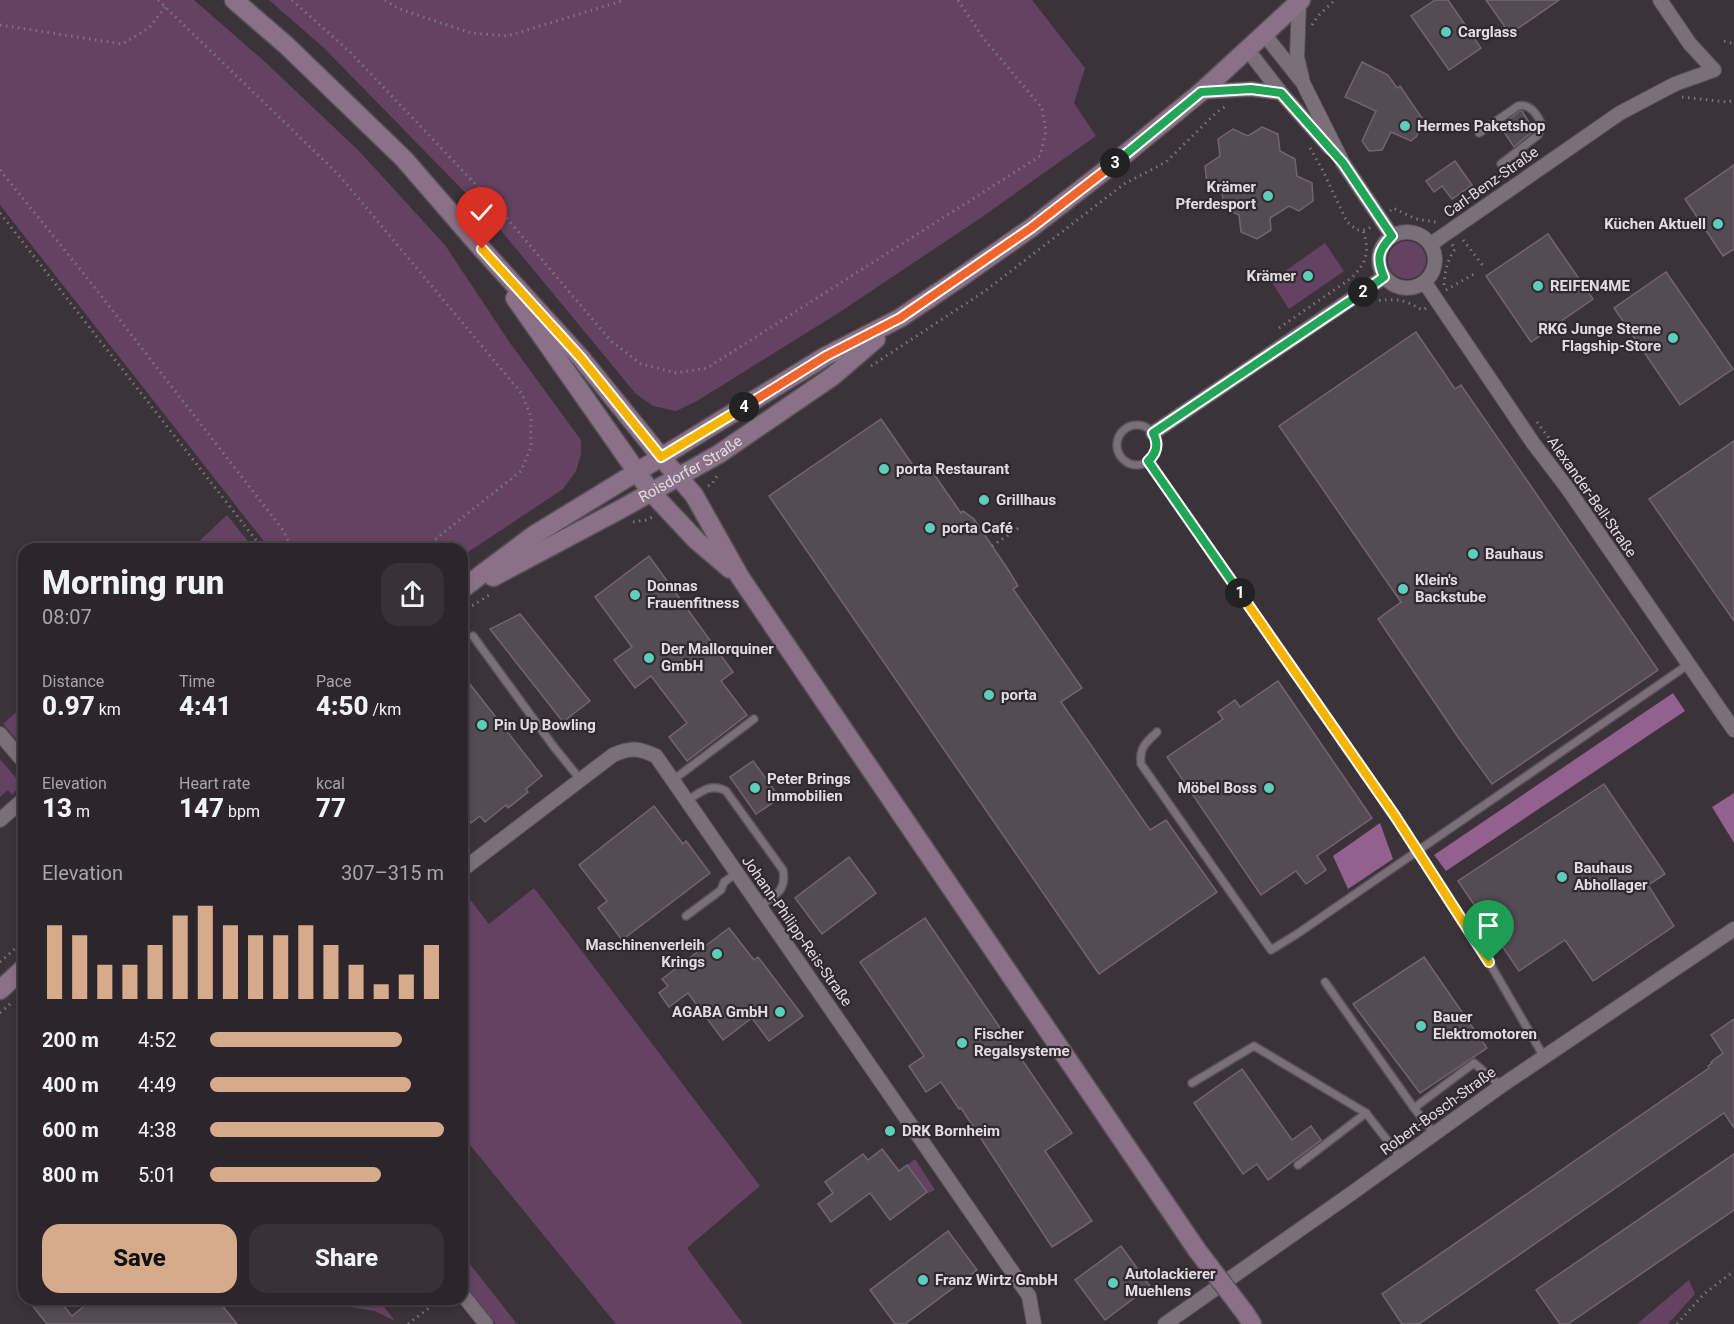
<!DOCTYPE html>
<html lang="en">
<head>
<meta charset="utf-8">
<style>
  body { margin:0; font-family:Roboto,sans-serif; background:#383238; color:#f1f3f6; height:100vh; display:flex; flex-direction:column; font-size:22px; white-space:nowrap }
  * { box-sizing:border-box; margin:0 }
  p { font-size:20px; color:#a6a5a9 }
  .icon { flex:none; width:33px; height:33px; fill:none; stroke:currentColor; stroke-width:2; stroke-linecap:round; stroke-linejoin:round }
  .map { position:relative; flex:1; overflow:hidden }
  .details { position:absolute; left:18px; top:543px; width:450px; height:762px; display:flex; flex-direction:column; background:#2c262c; border-radius:18px; box-shadow:0 3px 9px #0003,0 0 0 2px #484348 }
  .details>* { flex:none }
  .pin { position:absolute; display:grid; place-items:center; width:51px; height:51px; color:#fff; margin:-62px -26px; border-radius:50% 50% 50% 0; rotate:-45deg; box-shadow:0 0 6px #0007 }
  .pin .icon { rotate:45deg }
  .km { position:absolute; width:30px; height:30px; margin:-15px; border-radius:50%; background:#222; color:#fff; font-size:16px; line-height:30px; text-align:center }
  .round { display:grid; place-items:center; flex:none; width:63px; height:63px; border-radius:18px; background:#383238 }
  .overview { display:flex; align-items:center; justify-content:space-between; height:102px; padding:0 24px }
  h1 { font-size:33px; font-weight:800; line-height:45px }
  .figures { display:grid; grid-template-columns:repeat(3,1fr); gap:9px; height:102px; padding:6px 24px }
  .figures div { display:grid; align-content:center }
  .figures b { font-size:26px; font-weight:800 }
  .figures small { font-size:16px; font-weight:400 }
  .figures p { font-size:16px }
  .chart { height:168px; padding:12px 24px }
  .chart p { display:flex; justify-content:space-between }
  .chart svg { width:100%; height:108px; margin-top:6px; stroke:#d6ab8b; stroke-width:6 }
  .action { display:flex; gap:12px; margin-top:auto; padding:12px 24px }
  .action a { flex:1; height:69px; border-radius:18px; background:#d6ab8b; color:#111; font-size:24px; font-weight:800; line-height:69px; text-align:center }
  .action a+a { background:#383238; color:#f1f3f6 }
  ul { padding:0 24px; list-style:none; font-size:20px }
  li { display:grid; grid-template-columns:96px 72px 1fr; align-items:center; height:45px }
  li i { height:15px; border-radius:8px; background:#d6ab8b }
  .map>svg:first-child { display:block }
</style>
</head>
<body>
<div class="map">
<svg width="1734" height="1324" viewBox="0 0 1734 1324">
  <rect width="100%" height="100%" fill="#3b323a"/>
  <g fill="#644362">
    <path d="M0 0H194L263 60 359 151 445 245 510 343 581 440V455L576 471 563 489 462 556V549H270L0 205Z"/>
    <path d="M269 0H1032L1085 68 1074 103 1096 136 982 217 840 312 697 401 676 411 653 406 636 394 494 222 324 48Z"/>
    <circle cx="1407" cy="260" r="19"/>
    <path d="M1325 243 1344 271 1289 309 1271 281Z"/>
    <path d="M227 515 254 549H191Z"/>
    <path d="M24 705V748L3 724Z"/>
    <path d="M0 759 17 779 19 787 12 795 8 790 0 797Z"/>
    <path d="M534 888 760 1186 687 1248 743 1324H616L462 1135V889L489 924Z"/>
    <path d="M915 1159 935 1190 928 1193 907 1165Z"/>
    <path d="M462 1254 517 1324H496L462 1281Z"/>
    <path d="M1689 1280 1695 1294 1668 1324H1637Z"/>
    <path d="M342 1299H378L395 1321 375 1311 350 1307Z"/>
  </g>
  <g fill="#92618e">
    <path d="M1673 693 1685 711 1446 871 1434 855Z"/>
    <path d="M1734 793V843L1712 807Z"/>
    <path d="M1380 823 1393 859 1348 889 1333 856Z"/>
  </g>
  <g fill="#554b54" stroke="#716670" stroke-width="1.5">
    <path d="M1435 0H1448L1481 48 1449 70 1411 16Z"/>
    <path d="M1486 0H1559L1510 34Z"/>
    <path d="M1362 62 1388 75 1397 88 1400 86 1424 121 1416 137 1411 141 1391 132 1382 150 1369 151 1362 141 1376 111 1345 97Z"/>
    <path d="M1520 111H1522L1534 130 1514 147 1500 126Z"/>
    <path d="M1262 127 1278 134 1280 151 1295 159 1297 176 1312 183 1313 201 1299 211 1289 206 1270 218 1271 230 1257 239 1241 232 1239 215 1224 208 1222 191 1207 183 1205 166 1220 156 1218 139 1233 129 1248 136Z"/>
    <path d="M1455 161 1472 185 1452 199 1442 186 1434 192 1426 181Z"/>
    <path d="M1734 165V249L1723 256 1685 199Z"/>
    <path d="M1548 234 1593 299 1531 342 1486 276Z"/>
    <path d="M1666 272 1733 369 1680 405 1614 308Z"/>
    <path d="M1416 332 1455 389 1461 385 1658 670 1492 784 1458 737 1378 619 1401 602 1279 426Z"/>
    <path d="M881 419 919 474 929 467 961 513 963 511 974 519 1009 571 1018 586 1013 589 1082 688 1061 702 1150 830 1166 820 1217 892 1099 974 769 496Z"/>
    <path d="M1734 441V621L1649 499Z"/>
    <path d="M649 556 733 672 721 681 747 715 687 761 669 737 687 723 651 676 635 688 614 660 632 647 595 597Z"/>
    <path d="M520 614 590 701 563 722 490 629Z"/>
    <path d="M462 674 542 776 526 789 528 792 508 808 506 805 485 822 480 816 471 823 462 811Z"/>
    <path d="M1278 681 1372 818 1317 856 1326 870 1306 884 1296 871 1261 895 1167 757 1223 719 1218 712 1235 700 1240 707Z"/>
    <path d="M753 761 780 798 756 814 730 777Z"/>
    <path d="M1604 784 1665 874 1648 885 1674 926 1593 981 1565 940 1519 971 1458 881Z"/>
    <path d="M654 806 683 844 686 841 710 873 622 940 598 908 607 901 579 865Z"/>
    <path d="M849 857 876 893 822 934 795 898Z"/>
    <path d="M925 918 1072 1133 1045 1151 1092 1221 1052 1247 961 1108 959 1109 941 1082 926 1092 909 1066 924 1056 860 962Z"/>
    <path d="M729 928 754 960 758 957 803 1016 769 1041 752 1018 723 1040 688 993 669 1007 659 993 668 986 662 979Z"/>
    <path d="M1424 957 1487 1048 1420 1093 1353 1004Z"/>
    <path d="M1734 1019V1128L1724 1113 1419 1324H1402L1382 1294 1709 1068 1708 1066 1712 1063 1711 1062 1723 1053 1711 1035Z"/>
    <path d="M1242 1069 1292 1140 1311 1126 1321 1140 1268 1180 1257 1164 1243 1174 1194 1103Z"/>
    <path d="M882 1149 899 1171 907 1165 927 1192 890 1220 870 1193 831 1222 818 1204 833 1193 825 1182 863 1154 868 1160Z"/>
    <path d="M1734 1154V1210L1568 1324H1560L1536 1290Z"/>
    <path d="M948 1231 977 1270 905 1324H895L870 1290Z"/>
    <path d="M1121 1246 1150 1286 1105 1320 1075 1280Z"/>
    <path d="M27 1299H58L72 1316 93 1299H217L237 1324H47Z"/>
  </g>
  <g fill="none" stroke-linecap="round" stroke-linejoin="round">
    <defs>
      <g id="lane">
        <path d="M1479 133 1518 106C1530 103 1538 115 1542 126L1538 135 1501 164"/>
        <circle cx="1137" cy="445" r="20"/>
        <path d="M1148 461 1418 851 1489 962 1544 1057"/>
        <path d="M473 636 554 747 580 779"/>
        <path d="M1157 732C1146 743 1139 747 1141 764L1271 950 1297 934 1689 664"/>
        <path d="M673 780 754 719"/>
        <path d="M687 801C699 793 711 782 726 791L783 870C787 891 775 895 760 906"/>
        <path d="M686 916 721 890 724 882 737 873"/>
        <path d="M1325 982 1414 1108"/>
        <path d="M1192 1083 1254 1046 1366 1113"/>
        <path d="M1435 1135 1414 1108 1474 1063 1501 1086"/>
        <path d="M1298 1165 1366 1113 1401 1158"/>
      </g>
      <g id="street">
        <path d="M1299 2 1297 57 1302 78"/>
        <path d="M1264 34 1303 83 1343 163 1392 236"/>
        <path d="M1247 49 1281 93 1330 148"/>
        <path d="M1201 92 1251 89 1281 93"/>
        <circle cx="1407" cy="260" r="28"/>
        <path d="M1431 244 1620 113 1675 84 1714 70 1690 44 1660 0"/>
        <path d="M1425 283 1533 443 1568 489 1734 730"/>
        <path d="M1153 433 1384 277"/>
        <path d="M0 734 24 762"/>
        <path d="M0 820 24 799"/>
        <path d="M462 870 613 755C631 747 638 748 656 756L1029 1296 1034 1324"/>
        <path d="M462 1294 486 1324"/>
        <path d="M1165 1324 1352 1193 1501 1086 1734 929"/>
      </g>
      <g id="secondary">
        <path d="M234 0 286 45 404 159 482 249 581 358 661 457 694 495 740 577 1197 1250"/>
        <path d="M515 298 651 492 696 540 730 569"/>
        <path id="s1" d="M493 577 621 509 719 454 833 376 876 339"/>
        <path d="M462 589 534 535 826 356 900 318 961 277 1031 228 1112 165 1201 92 1301 0"/>
        <path d="M0 990 24 968"/>
        <path d="M1245 1313 1252 1324"/>
      </g>
    </defs>
    <use href="#lane" stroke="#585058" stroke-width="10"/>
    <use href="#street" stroke="#585058" stroke-width="16"/>
    <use href="#secondary" stroke="#585058" stroke-width="21"/>
    <g stroke="#7c747b" stroke-width="3" stroke-dasharray="1.5 4.5" stroke-linecap="butt">
      <path d="M158 0 338 174 522 394 531 417V447L521 471 423 549"/>
      <path d="M292 0 351 53 499 209 611 341 641 364 676 373 707 368 1040 156 1046 131 1042 108 984 39 958 0"/>
      <path d="M385 0 397 8 471 33 507 36 625 0"/>
      <path d="M0 25 122 44 149 28 165 7"/>
      <path d="M1312 25 1318 16 1335 0"/>
      <path d="M1724 41 1734 44"/>
      <path d="M1682 97 1727 102 1734 100"/>
      <path d="M1310 148 1322 169 1347 222 1357 230H1366L1371 227"/>
      <path d="M0 170 88 279 283 530 292 549"/>
      <path d="M1390 211 1393 208 1416 219 1436 222 1438 224"/>
      <path d="M0 213 263 549"/>
      <path d="M1463 240 1484 267"/>
      <path d="M1444 285C1445 271 1447 261 1455 249L1452 244"/>
      <path d="M1446 290 1474 274"/>
      <path d="M1373 301C1385 300 1397 298 1409 303 1414 305 1417 308 1423 310L1426 308"/>
      <path d="M1279 328 1350 279C1367 264 1370 251 1363 230"/>
      <path d="M871 366 985 291 1124 184 1166 162 1217 112 1228 105"/>
      <path d="M1537 422 1549 438"/>
      <path d="M708 486 712 484 719 473"/>
      <path d="M633 522 646 520 653 517"/>
      <path d="M992 546 1020 527"/>
      <path d="M462 612 491 594"/>
      <path d="M0 962 24 941"/>
      <path d="M0 1013 10 1004"/>
      <path d="M408 1324 429 1308"/>
      <path d="M1677 1324 1704 1294 1734 1271"/>
    </g>
    <use href="#lane" stroke="#7b7079" stroke-width="7"/>
    <use href="#street" stroke="#7b7079" stroke-width="14"/>
    <use href="#secondary" stroke="#8a7187" stroke-width="18"/>
    <defs>
      <path id="secondary-bridge" d="M1197 1250 1245 1313"/>
    </defs>
    <use href="#secondary-bridge" stroke="#585058" stroke-width="21" stroke-linecap="butt"/>
    <use href="#secondary-bridge" stroke="#8a7187" stroke-width="18"/>
  </g>
  <g fill="none" stroke-linecap="round" stroke-linejoin="round">
    <defs>
      <path id="split-1" d="M1240 593 1395 816 1489 962"/>
      <path id="split-2" d="M1240 593 1148 461C1157 453 1159 444 1153 433L1363 292"/>
      <path id="split-3" d="M1115 163 1201 92 1251 89 1281 93 1343 163 1392 236C1378 250 1376 259 1384 277L1363 292"/>
      <path id="split-4" d="M744 407 826 356 900 318 1031 228 1115 163"/>
      <path id="split-5" d="M482 249 581 358 661 457 744 407"/>
    </defs>
    <use href="#split-1" stroke="#fff" stroke-width="12"/>
    <use href="#split-2" stroke="#fff" stroke-width="12"/>
    <use href="#split-3" stroke="#fff" stroke-width="12"/>
    <use href="#split-4" stroke="#fff" stroke-width="12"/>
    <use href="#split-5" stroke="#fff" stroke-width="12"/>
    <use href="#split-1" stroke="#f5b400" stroke-width="8"/>
    <use href="#split-2" stroke="#22a559" stroke-width="8"/>
    <use href="#split-3" stroke="#22a559" stroke-width="8"/>
    <use href="#split-4" stroke="#f0652b" stroke-width="8"/>
    <use href="#split-5" stroke="#f5b400" stroke-width="8"/>
  </g>
  <g fill="#5dceb9" stroke="#312830" stroke-width="2">
    <circle cx="1446" cy="32" r="6"/>
    <circle cx="1405" cy="126" r="6"/>
    <circle cx="1268" cy="196" r="6"/>
    <circle cx="1718" cy="224" r="6"/>
    <circle cx="1308" cy="276" r="6"/>
    <circle cx="1538" cy="286" r="6"/>
    <circle cx="1673" cy="338" r="6"/>
    <circle cx="884" cy="469" r="6"/>
    <circle cx="984" cy="500" r="6"/>
    <circle cx="930" cy="528" r="6"/>
    <circle cx="1473" cy="554" r="6"/>
    <circle cx="1403" cy="589" r="6"/>
    <circle cx="635" cy="595" r="6"/>
    <circle cx="649" cy="658" r="6"/>
    <circle cx="989" cy="695" r="6"/>
    <circle cx="482" cy="725" r="6"/>
    <circle cx="755" cy="788" r="6"/>
    <circle cx="1269" cy="788" r="6"/>
    <circle cx="1562" cy="877" r="6"/>
    <circle cx="717" cy="954" r="6"/>
    <circle cx="780" cy="1012" r="6"/>
    <circle cx="1421" cy="1026" r="6"/>
    <circle cx="962" cy="1043" r="6"/>
    <circle cx="890" cy="1131" r="6"/>
    <circle cx="923" cy="1280" r="6"/>
    <circle cx="1113" cy="1283" r="6"/>
  </g>
  <g text-anchor="middle" stroke-width="4.5" stroke-linejoin="round" paint-order="stroke">
    <g font-size="15" font-weight="bold" fill="#e2dce2" stroke="#312830" text-anchor="start">
      <text x="1458" y="37">Carglass</text>
      <text x="1417" y="131">Hermes Paketshop</text>
      <text x="1256" y="192" text-anchor="end">Krämer<tspan x="1256" dy="17">Pferdesport</tspan></text>
      <text x="1706" y="229" text-anchor="end">Küchen Aktuell</text>
      <text x="1296" y="281" text-anchor="end">Krämer</text>
      <text x="1550" y="291">REIFEN4ME</text>
      <text x="1661" y="334" text-anchor="end">RKG Junge Sterne<tspan x="1661" dy="17">Flagship-Store</tspan></text>
      <text x="896" y="474">porta Restaurant</text>
      <text x="996" y="505">Grillhaus</text>
      <text x="942" y="533">porta Café</text>
      <text x="1485" y="559">Bauhaus</text>
      <text x="1415" y="585">Klein's<tspan x="1415" dy="17">Backstube</tspan></text>
      <text x="647" y="591">Donnas<tspan x="647" dy="17">Frauenfitness</tspan></text>
      <text x="661" y="654">Der Mallorquiner<tspan x="661" dy="17">GmbH</tspan></text>
      <text x="1001" y="700">porta</text>
      <text x="494" y="730">Pin Up Bowling</text>
      <text x="767" y="784">Peter Brings<tspan x="767" dy="17">Immobilien</tspan></text>
      <text x="1257" y="793" text-anchor="end">Möbel Boss</text>
      <text x="1574" y="873">Bauhaus<tspan x="1574" dy="17">Abhollager</tspan></text>
      <text x="705" y="950" text-anchor="end">Maschinenverleih<tspan x="705" dy="17">Krings</tspan></text>
      <text x="768" y="1017" text-anchor="end">AGABA GmbH</text>
      <text x="1433" y="1022">Bauer<tspan x="1433" dy="17">Elektromotoren</tspan></text>
      <text x="974" y="1039">Fischer<tspan x="974" dy="17">Regalsysteme</tspan></text>
      <text x="902" y="1136">DRK Bornheim</text>
      <text x="1125" y="1279">Autolackierer<tspan x="1125" dy="17">Muehlens</tspan></text>
      <text x="935" y="1285">Franz Wirtz GmbH</text>
    </g>
    <g font-size="15" fill="#e2dce2" stroke="#312830">
      <text transform="translate(1491 182) rotate(-35)" y="5">Carl-Benz-Straße</text>
      <text dy="5" stroke="none"><textPath href="#s1" startOffset="225">Roisdorfer Straße</textPath></text>
      <text transform="translate(1592 497) rotate(55)" y="5">Alexander-Bell-Straße</text>
      <text transform="translate(797 931) rotate(55)" y="5">Johann-Philipp-Reis-Straße</text>
      <text transform="translate(1438 1111) rotate(-36)" y="5">Robert-Bosch-Straße</text>
    </g>
  </g>
</svg>
<div class="pin" style="left:1489px;top:962px;background:#1e9e55"><svg class="icon" aria-label="arrive" viewBox="0 0 24 24"><path d="M6 21V4h12l-3 4 3 4H6"/></svg></div>
<div class="pin" style="left:482px;top:249px;background:#d93025"><svg class="icon" aria-label="check" viewBox="0 0 24 24"><path d="M5 12l5 5 9-10"/></svg></div>
<b class="km" style="left:1240px;top:593px">1</b>
<b class="km" style="left:1363px;top:292px">2</b>
<b class="km" style="left:1115px;top:163px">3</b>
<b class="km" style="left:744px;top:407px">4</b>
<section class="details">
<div class="overview"><div><h1>Morning run</h1><p>08:07</p></div><a class="round"><svg class="icon" aria-label="share" viewBox="0 0 24 24"><path d="M12 15V3M7 8l5-5 5 5M5 13v7h14v-7"/></svg></a></div>
<div class="figures">
<div><p>Distance</p><b>0.97<small> km</small></b></div>
<div><p>Time</p><b>4:41</b></div>
<div><p>Pace</p><b>4:50<small> /km</small></b></div>
</div>
<div class="figures">
<div><p>Elevation</p><b>13<small> m</small></b></div>
<div><p>Heart rate</p><b>147<small> bpm</small></b></div>
<div><p>kcal</p><b>77</b></div>
</div>
<div class="chart"><p><span>Elevation</span>307–315 m</p>
<svg viewBox="0 0 160 44" preserveAspectRatio="none"><path d="M5 44V14M15 44V18M25 44V30M35 44V30M45 44V22M55 44V10M65 44V6M75 44V14M85 44V18M95 44V18M105 44V14M115 44V22M125 44V30M135 44V38M145 44V34M155 44V22"/></svg>
</div>
<ul>
<li><b>200 m</b>4:52<i style="width:82%"></i></li>
<li><b>400 m</b>4:49<i style="width:86%"></i></li>
<li><b>600 m</b>4:38<i style="width:100%"></i></li>
<li><b>800 m</b>5:01<i style="width:73%"></i></li>
</ul>
<div class="action"><a>Save</a><a>Share</a></div>
</section>
</div>
</body>
</html>
